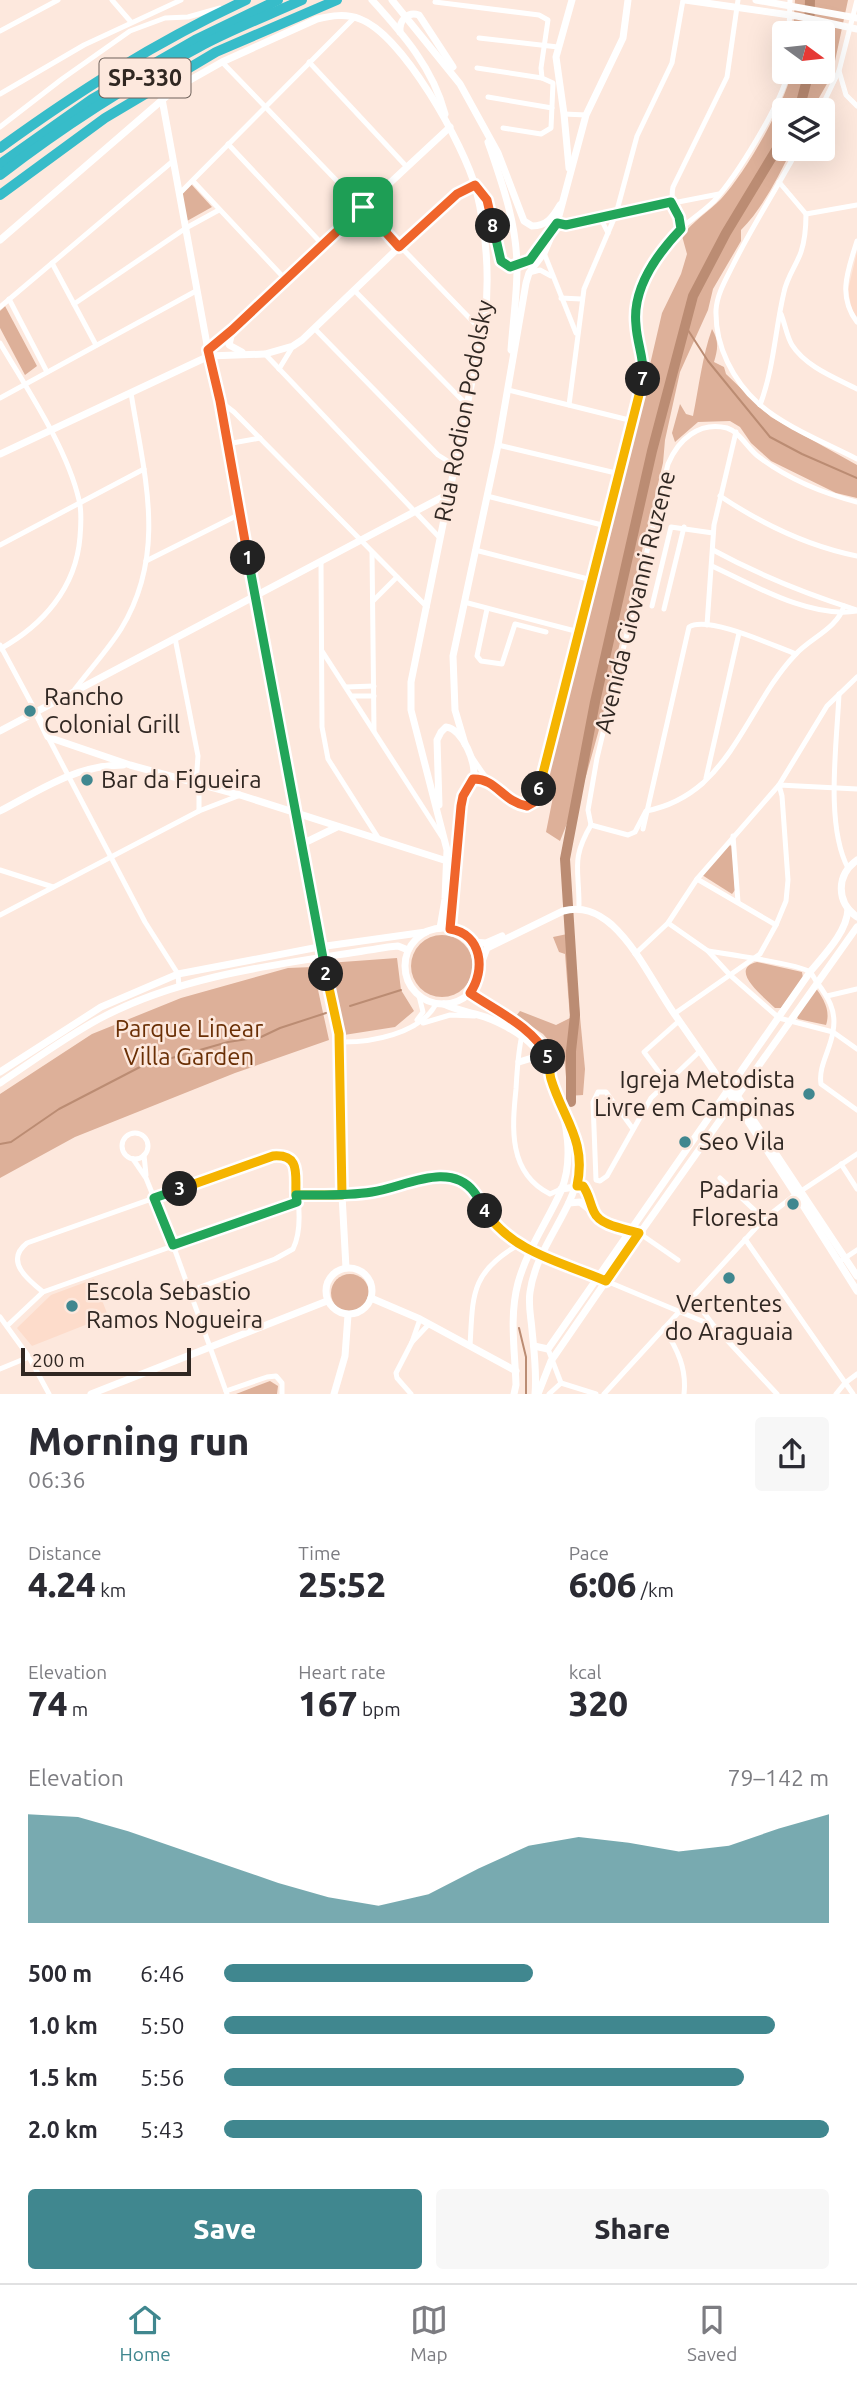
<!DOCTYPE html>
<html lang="en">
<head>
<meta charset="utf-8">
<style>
  body { margin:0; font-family:Ubuntu,sans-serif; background:#f7f7f7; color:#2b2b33; height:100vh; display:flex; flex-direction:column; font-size:26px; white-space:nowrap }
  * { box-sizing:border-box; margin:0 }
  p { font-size:23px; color:#7c7c81 }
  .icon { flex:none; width:38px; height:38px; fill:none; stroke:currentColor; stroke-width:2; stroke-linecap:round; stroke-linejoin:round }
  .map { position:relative; height:1394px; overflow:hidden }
  .sheet { display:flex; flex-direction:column; background:#fff; flex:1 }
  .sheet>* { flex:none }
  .needle { width:46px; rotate:105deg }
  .controls { position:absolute; left:772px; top:21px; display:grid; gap:14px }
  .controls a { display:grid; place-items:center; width:63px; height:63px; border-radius:7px; background:#fff; box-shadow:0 7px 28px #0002; font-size:35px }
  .scale { position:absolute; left:21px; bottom:18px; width:170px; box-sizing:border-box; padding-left:7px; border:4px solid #302722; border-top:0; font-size:19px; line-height:24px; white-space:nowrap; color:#302722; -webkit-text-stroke:5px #fde8dd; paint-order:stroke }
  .pin { position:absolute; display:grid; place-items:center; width:60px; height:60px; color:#fff; margin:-30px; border-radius:14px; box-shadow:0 4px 10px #0006 }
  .km { position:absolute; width:35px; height:35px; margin:-18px; border-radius:50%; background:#222; color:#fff; font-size:19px; line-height:35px; text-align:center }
  .round { display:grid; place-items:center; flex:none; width:74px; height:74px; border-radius:7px; background:#f7f7f7 }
  .head { display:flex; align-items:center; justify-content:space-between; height:119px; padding:0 28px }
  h1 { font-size:38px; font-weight:800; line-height:52px }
  .stats { display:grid; grid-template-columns:repeat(3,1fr); gap:10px; height:119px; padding:7px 28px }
  .stats div { display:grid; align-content:center }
  .stats b { font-size:35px; font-weight:800 }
  .stats small { font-size:19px; font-weight:400 }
  .stats p { font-size:19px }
  .chart { height:196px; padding:14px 28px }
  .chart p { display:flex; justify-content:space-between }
  .chart svg { width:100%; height:126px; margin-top:7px; fill:#40878f; opacity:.7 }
  .button { display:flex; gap:14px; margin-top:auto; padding:14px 28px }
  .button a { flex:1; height:80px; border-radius:7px; background:#40878f; color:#fff; font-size:28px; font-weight:800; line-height:80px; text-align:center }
  .button a+a { background:#f7f7f7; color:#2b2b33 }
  ul { padding:0 28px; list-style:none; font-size:23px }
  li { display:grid; grid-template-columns:112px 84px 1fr; align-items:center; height:52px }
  li i { height:18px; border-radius:9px; background:#40878f }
  .tabs { display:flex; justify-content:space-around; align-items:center; height:98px; border-top:2px solid #e1e1e2; background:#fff; font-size:19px; color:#7c7c81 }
  .tabs a { display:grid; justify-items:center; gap:4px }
  .tabs .on { color:#40878f }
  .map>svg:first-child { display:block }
</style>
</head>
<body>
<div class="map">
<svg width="857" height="1394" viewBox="0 0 857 1394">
  <rect width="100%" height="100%" fill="#fde8dd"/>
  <g fill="#fddccb">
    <path d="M857 252V316H856L852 310 848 290Z"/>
    <path d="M94 1279 108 1316 32 1346 17 1328 51 1295Z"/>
  </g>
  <g fill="#ddb099">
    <path d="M795 0H848L832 75 812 110H784V149H792C778 177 763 208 741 230V241L713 289 708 310 680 372 665 440 663 463 600 726 586 776 560 841 546 832 553 797 548 773 635 429 662 313 681 274 687 254 682 236C693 221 708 212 721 199 746 172 783 107 792 72H822V33H793Z"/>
    <path d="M191 184 212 207 187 221 182 194Z"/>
    <path d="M5 306 37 366 25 375 0 328V311Z"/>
    <path d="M712 329C719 341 718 349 714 362L724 367 726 374 771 417 857 465V498L836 493 771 461 751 443 740 427 730 421 698 422 675 442 672 433 680 404 686 414 693 416C699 387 702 357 712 329Z"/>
    <path d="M729 845 732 846 735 890 732 894 702 875Z"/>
    <path d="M572 933 585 1069 583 1095 568 1096 564 1058 543 1034 516 1016 520 1011 556 1025 570 1018 565 954 559 952 553 937Z"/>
    <circle cx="442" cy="966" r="31"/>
    <path d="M397 958 401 990 414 1011 395 1027 344 1035 328 963Z"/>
    <path d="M757 962 802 972 803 978 781 1008H775C765 998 727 969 757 962Z"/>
    <path d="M313 967 329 1040 235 1073 75 1137 0 1178V1094L92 1034 181 998 288 968Z"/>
    <path d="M815 987C823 998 831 1010 826 1025L798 1019 796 1015Z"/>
    <circle cx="350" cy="1293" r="19"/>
    <path d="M270 1381 278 1386 277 1394H236Z"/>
  </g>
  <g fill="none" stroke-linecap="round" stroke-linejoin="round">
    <g stroke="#bb8c73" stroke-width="2">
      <path d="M686 327 708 361 770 437 802 454 857 478"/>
      <path d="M350 1006 401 990"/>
      <path d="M0 1144 11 1142 59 1109 140 1067 228 1042 261 1037 280 1028 326 1013"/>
      <path d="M519 1328 526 1357V1394"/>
    </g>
    <g stroke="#bb8c73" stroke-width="10">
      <path d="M809 33 810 0"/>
      <path d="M799 110 809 72"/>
      <path d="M571 1102V1051L575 1015 565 859 595 702 652 451 693 296 726 233 784 137"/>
    </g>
    <g stroke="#fff" stroke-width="5">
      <path d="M112 0 131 22"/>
      <path d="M435 2 539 15 548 20 541 68 542 78 553 83 551 128 541 134 503 128"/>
      <path d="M0 31 58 0"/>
      <path d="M789 33 790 0"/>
      <path d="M479 38 558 47"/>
      <path d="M222 62 482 331"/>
      <path d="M309 62 406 166"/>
      <path d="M477 68 542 78"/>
      <path d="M839 71 846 95 857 106"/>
      <path d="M0 94 84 45 181 0"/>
      <path d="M488 97 552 108"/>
      <path d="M820 110 839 71 857 0"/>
      <path d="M564 114 586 115"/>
      <path d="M0 127 62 79 130 31 165 18 188 17 220 8"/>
      <path d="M228 144 323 245"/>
      <path d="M798 149C777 188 753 225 733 265 726 279 717 294 716 310 715 346 733 381 759 404 785 427 826 443 857 459"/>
      <path d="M193 181 286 280"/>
      <path d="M180 193 355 17"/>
      <path d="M806 214 857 205"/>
      <path d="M597 217 603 223 608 233"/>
      <path d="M557 223 566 224 719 194"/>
      <path d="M681 229C681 211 669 206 673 187L727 77 738 0"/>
      <path d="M857 241C848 270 837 296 857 322"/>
      <path d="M544 253 576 333"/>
      <path d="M52 263 96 345"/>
      <path d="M529 273 540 270 551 276"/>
      <path d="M354 290 466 404"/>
      <path d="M561 298 581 299"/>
      <path d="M9 299 47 372"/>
      <path d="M74 304 186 228 219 210"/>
      <path d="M0 307 173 161"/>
      <path d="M781 314C785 324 787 337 792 345 806 367 836 378 857 389"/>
      <path d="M314 328 438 455 454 465"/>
      <path d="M0 343C27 389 67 448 79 500 82 511 81 525 80 537 76 588 43 625 0 649"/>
      <path d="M265 354 440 538"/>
      <path d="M279 369 293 346"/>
      <path d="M508 390 633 421"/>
      <path d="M0 398 196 291"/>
      <path d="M221 402 234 412 427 607"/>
      <path d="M569 405 584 289 616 214 637 136 672 63 683 0"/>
      <path d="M760 405C774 368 775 330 784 292 787 277 796 266 801 252 805 240 806 227 806 214L779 182"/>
      <path d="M227 444 260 438"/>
      <path d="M498 445 620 474"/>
      <path d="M487 496 606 526"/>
      <path d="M720 496C762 524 807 546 857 556"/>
      <path d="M0 545 144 469"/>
      <path d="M475 550 592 580"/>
      <path d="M713 550C759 575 806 594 857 610"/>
      <path d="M372 552 374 731"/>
      <path d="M146 561 240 514"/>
      <path d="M321 562 322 727 328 759 379 839"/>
      <path d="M712 566C753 585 811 619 857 611"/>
      <path d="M373 601 397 577"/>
      <path d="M464 602 579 632"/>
      <path d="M652 606 671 527 713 533"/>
      <path d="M487 609 477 656 481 661 502 664 515 624 546 632"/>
      <path d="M664 609 684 527"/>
      <path d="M707 625 714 525 736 432"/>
      <path d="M175 638 198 756 196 783 199 791V811"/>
      <path d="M0 645 36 712"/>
      <path d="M322 651 442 837"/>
      <path d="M346 687 374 686"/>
      <path d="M75 689C90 669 107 651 121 629 168 552 144 475 131 393"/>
      <path d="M839 694C837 743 825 825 848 868"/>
      <path d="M353 696H374"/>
      <path d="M48 737 145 922 178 974 179 987"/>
      <path d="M472 757C485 777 501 802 527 806L534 802 538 796 643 379C645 352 631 328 638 301 645 274 661 247 681 228 692 219 704 211 714 201 736 177 782 103 788 72"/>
      <path d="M706 778 739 633"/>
      <path d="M591 825 588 810 597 758 668 464C678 440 699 421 727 428 740 432 748 449 759 457 788 479 822 493 857 502"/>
      <path d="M591 825 628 835 635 832 646 811C667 807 687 797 703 783 742 747 759 693 795 655 810 638 837 629 844 606"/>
      <path d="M643 829 689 627C708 615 774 646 796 654"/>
      <path d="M733 836 738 902"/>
      <path d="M0 870 53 887"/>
      <path d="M697 879 776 925"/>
      <path d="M579 905C579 868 571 859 591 825"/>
      <path d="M0 915 199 811 238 796"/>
      <path d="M668 923 708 951 730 975 779 1018 833 1032 857 1049"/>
      <path d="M708 951C726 954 800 964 810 972 813 975 814 978 816 981 828 997 837 1011 833 1031 831 1049 818 1066 821 1084L857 1110"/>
      <path d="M635 954 668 923 697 879 779 785 827 706 857 677"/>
      <path d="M827 996 857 989"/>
      <path d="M674 1014 760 954 776 925 786 901 788 880 782 796 779 785 857 789"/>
      <path d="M417 1020 423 1012 419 996"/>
      <path d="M423 1023 450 1015 475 1016"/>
      <path d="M522 1035C518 1052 517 1071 516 1089 512 1128 508 1173 550 1194L561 1189"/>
      <path d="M338 1042C370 1043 420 1034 436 1004"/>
      <path d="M667 1083 644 1052 679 1021"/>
      <path d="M633 1129 606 1092H598L593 1102 596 1180 600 1181 607 1176 651 1098 700 1051"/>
      <circle cx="135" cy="1146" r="13"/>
      <path d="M144 1155 146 1175"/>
      <path d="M133 1159 146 1178 173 1245 227 1394"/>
      <path d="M841 1164 857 1189"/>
      <path d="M720 1178 764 1219"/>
      <path d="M296 1195 371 1193 433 1177 450 1178 467 1185 475 1192 495 1224 518 1245 561 1265 599 1278 714 1326"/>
      <path d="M639 1233 678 1260"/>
      <path d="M745 1239 853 1394"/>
      <path d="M842 1260 857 1250"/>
      <path d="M43 1292C28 1280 4 1261 27 1243L273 1156C283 1155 288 1155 294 1164 296 1190 305 1224 293 1249L275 1259 190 1291"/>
      <path d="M692 1297 714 1326 777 1394"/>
      <path d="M0 1317 29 1357 49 1394"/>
      <path d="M7 1326 43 1292 297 1202"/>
      <path d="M664 1328C677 1349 687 1368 684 1394"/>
      <path d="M412 1342 429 1324"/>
      <path d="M470 1346C473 1295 470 1273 518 1245"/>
      <path d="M548 1349 561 1383 596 1394"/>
      <path d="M0 1369 29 1357"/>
      <path d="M226 1391 267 1377 276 1376 282 1383V1394"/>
      <path d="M411 1394 397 1378 396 1373 412 1342 420 1319"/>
      <path d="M549 1394 561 1383"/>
      <path d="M604 1394 764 1219 795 1195 857 1154"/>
      <path d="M836 1394 845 1383 857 1374"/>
    </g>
    <g stroke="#fff" stroke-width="7">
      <path d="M372 0C403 34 433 68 445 114"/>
      <path d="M392 0 460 84 498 153 524 221 532 226C547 226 553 217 560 205"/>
      <path d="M685 0 797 16 857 29"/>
      <path d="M756 0 857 18"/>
      <path d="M400 32C399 21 407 11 419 15L453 67"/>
      <path d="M162 99 208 350 220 401 319 947 339 1034 342 1195 346 1268"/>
      <path d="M488 142C502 183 517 224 517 268 517 295 513 322 511 350"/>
      <path d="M569 168 564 114 556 57 572 0"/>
      <path d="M0 240 176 88 222 62 317 19C331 16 345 13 360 19 403 35 464 145 476 189 486 231 490 274 485 317L411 682V710L447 850 445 899 440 928"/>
      <path d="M232 331 229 345 242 352"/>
      <path d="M208 350 232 330 450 127"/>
      <path d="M0 454 209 356 265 354 293 346 302 340 440 208 457 194 475 185C501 203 485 244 506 265 528 272 540 245 551 231"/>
      <path d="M36 712 48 737 130 765 240 795 447 861"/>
      <path d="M0 731 448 494"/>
      <path d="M465 744 455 710 453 656 498 445 526 283 529 273 544 253 557 223 586 115 623 38 628 0"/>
      <path d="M439 805 437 740 441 732 446 727C462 728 478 765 473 779 470 789 463 795 461 806L450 929"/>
      <path d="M0 811C40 790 76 765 123 765"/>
      <path d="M300 845 337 827"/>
      <path d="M857 860C836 875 836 902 857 917"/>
      <circle cx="443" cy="966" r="38"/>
      <path d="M472 942 486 943 502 936"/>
      <path d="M481 964 487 948 563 911C582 906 597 912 612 925 637 948 654 984 673 1012 737 1103 798 1196 857 1291"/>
      <path d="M470 993C495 1011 551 1035 550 1071"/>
      <path d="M444 1004C454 1009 464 1011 475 1014 495 1019 520 1032 535 1048 546 1059 550 1077 556 1091 567 1121 574 1160 561 1191 547 1222 527 1250 518 1283 509 1317 515 1351 516 1385L514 1394"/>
      <path d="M519 1062 532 1058 543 1060"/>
      <path d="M0 1072 101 1007 178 974 319 947 426 932"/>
      <path d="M724 1076 857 1276"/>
      <path d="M0 1083C33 1061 64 1038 99 1019 186 972 292 963 388 947L398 946 408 950"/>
      <path d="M561 1189 583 1186 586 1190 594 1213"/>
      <path d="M569 1203 580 1202 605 1222 633 1231"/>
      <circle cx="349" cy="1291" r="23"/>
      <path d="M371 1298 420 1319 516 1371"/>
      <path d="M534 1346 548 1349 810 972C824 955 847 932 848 909"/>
      <path d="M91 1394 327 1301"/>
      <path d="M334 1394 345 1356 348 1315"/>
      <path d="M535 1394C537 1373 534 1351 532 1330 531 1317 528 1305 530 1292 539 1227 610 1185 565 1112"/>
      <path d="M538 1394 551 1361 606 1281 857 927"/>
    </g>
    <g stroke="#37bcc9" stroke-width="10">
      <path d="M0 148C80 90 156 42 246 0"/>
      <path d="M0 164 92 99 195 40 278 0"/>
      <path d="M0 175C62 127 129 84 199 47 232 29 267 16 302 0"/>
      <path d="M0 195 105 118 216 52 337 0"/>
    </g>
  </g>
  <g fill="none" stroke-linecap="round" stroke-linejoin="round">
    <defs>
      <path id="split-1" d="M248 558 220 401 208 350 232 330 363 207"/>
      <path id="split-2" d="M248 558 326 974"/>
      <path id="split-3" d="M180 1189 273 1156C301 1154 295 1174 296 1195H342L339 1034 326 974"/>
      <path id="split-4" d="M180 1189 154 1198 173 1245 297 1202 296 1195C322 1195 347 1196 372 1192 403 1188 449 1160 474 1192 478 1197 482 1205 485 1211"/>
      <path id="split-5" d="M485 1211C513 1253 562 1262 606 1281L639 1233C626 1229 600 1226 594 1212 590 1204 589 1194 583 1186H577C587 1140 563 1119 551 1079 549 1072 550 1064 548 1057"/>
      <path id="split-6" d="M539 789 534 802 527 806C503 802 496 778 473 779L463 796 461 806 450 929C482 934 486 970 470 993 496 1011 533 1027 548 1057"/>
      <path id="split-7" d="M539 789 643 379"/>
      <path id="split-8" d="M493 226 501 261 510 267 530 260 557 223 566 225 671 202 679 217 681 229C657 254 632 289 636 325 637 344 645 360 643 379"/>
      <path id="split-9" d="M363 207 399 247 457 194 475 185 487 200 493 226"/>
    </defs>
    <use href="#split-1" stroke="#fff" stroke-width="14"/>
    <use href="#split-2" stroke="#fff" stroke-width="14"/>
    <use href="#split-3" stroke="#fff" stroke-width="14"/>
    <use href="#split-4" stroke="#fff" stroke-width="14"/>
    <use href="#split-5" stroke="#fff" stroke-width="14"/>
    <use href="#split-6" stroke="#fff" stroke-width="14"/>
    <use href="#split-7" stroke="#fff" stroke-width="14"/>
    <use href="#split-8" stroke="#fff" stroke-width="14"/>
    <use href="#split-9" stroke="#fff" stroke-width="14"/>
    <use href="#split-1" stroke="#f0652b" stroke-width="9"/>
    <use href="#split-2" stroke="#22a559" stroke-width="9"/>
    <use href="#split-3" stroke="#f5b400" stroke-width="9"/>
    <use href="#split-4" stroke="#22a559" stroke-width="9"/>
    <use href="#split-5" stroke="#f5b400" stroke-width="9"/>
    <use href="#split-6" stroke="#f0652b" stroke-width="9"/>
    <use href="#split-7" stroke="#f5b400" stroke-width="9"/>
    <use href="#split-8" stroke="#22a559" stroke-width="9"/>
    <use href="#split-9" stroke="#f0652b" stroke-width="9"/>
  </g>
  <g fill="#40878f" stroke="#fde8dd" stroke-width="2.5">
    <circle cx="30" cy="711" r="7"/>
    <circle cx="87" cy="780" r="7"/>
    <circle cx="809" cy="1094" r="7"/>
    <circle cx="685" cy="1142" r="7"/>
    <circle cx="793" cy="1204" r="7"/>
    <circle cx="729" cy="1278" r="7"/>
    <circle cx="72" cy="1306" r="7"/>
  </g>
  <g text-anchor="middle" stroke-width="5" stroke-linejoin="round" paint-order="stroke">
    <rect fill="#fde8dd" stroke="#6e615a" stroke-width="2" x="99.5" y="58.5" width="91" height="39" rx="5"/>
    <g font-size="23" font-weight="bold" fill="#302722">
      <text x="145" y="86">SP-330</text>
    </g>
    <g font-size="24" fill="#302722" stroke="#fde8dd">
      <text transform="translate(464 411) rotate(-79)" y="8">Rua Rodion Podolsky</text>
      <text transform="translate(635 602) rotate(-76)" y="8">Avenida Giovanni Ruzene</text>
    </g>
    <g font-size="24" fill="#302722" stroke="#fde8dd" text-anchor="start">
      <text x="44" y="705">Rancho<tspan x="44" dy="28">Colonial Grill</tspan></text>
      <text x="101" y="788">Bar da Figueira</text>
      <text x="795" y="1088" text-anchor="end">Igreja Metodista<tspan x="795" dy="28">Livre em Campinas</tspan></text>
      <text x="699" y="1150">Seo Vila</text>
      <text x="779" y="1198" text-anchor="end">Padaria<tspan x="779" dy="28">Floresta</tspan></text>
      <text x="86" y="1300">Escola Sebastio<tspan x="86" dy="28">Ramos Nogueira</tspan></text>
      <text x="729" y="1312" text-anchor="middle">Vertentes<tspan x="729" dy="28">do Araguaia</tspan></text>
    </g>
    <g font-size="24" fill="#6a2f05" stroke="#fde8dd">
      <text x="189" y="1037">Parque Linear<tspan x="189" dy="28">Villa Garden</tspan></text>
    </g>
  </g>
</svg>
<div class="controls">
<a><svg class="needle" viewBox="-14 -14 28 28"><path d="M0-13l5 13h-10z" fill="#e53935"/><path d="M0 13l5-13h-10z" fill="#7c7c81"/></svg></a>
<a><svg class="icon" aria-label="layers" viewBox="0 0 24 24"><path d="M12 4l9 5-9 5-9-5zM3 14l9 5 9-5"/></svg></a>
</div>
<div class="scale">200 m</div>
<div class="pin" style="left:363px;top:207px;background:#1e9e55"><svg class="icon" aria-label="arrive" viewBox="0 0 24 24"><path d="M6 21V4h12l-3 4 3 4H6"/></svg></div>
<b class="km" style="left:248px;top:558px">1</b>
<b class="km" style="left:326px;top:974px">2</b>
<b class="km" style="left:180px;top:1189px">3</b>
<b class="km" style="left:485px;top:1211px">4</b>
<b class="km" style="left:548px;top:1057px">5</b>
<b class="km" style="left:539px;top:789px">6</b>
<b class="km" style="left:643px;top:379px">7</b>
<b class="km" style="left:493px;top:226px">8</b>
</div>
<section class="sheet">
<div class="head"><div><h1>Morning run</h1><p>06:36</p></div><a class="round"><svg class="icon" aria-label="share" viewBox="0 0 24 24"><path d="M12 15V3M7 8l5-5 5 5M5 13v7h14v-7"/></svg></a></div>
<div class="stats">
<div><p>Distance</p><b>4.24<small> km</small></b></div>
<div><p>Time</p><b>25:52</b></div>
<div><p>Pace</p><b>6:06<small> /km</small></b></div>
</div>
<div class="stats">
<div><p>Elevation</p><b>74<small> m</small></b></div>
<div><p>Heart rate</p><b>167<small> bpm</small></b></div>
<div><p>kcal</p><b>320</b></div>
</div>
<div class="chart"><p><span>Elevation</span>79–142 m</p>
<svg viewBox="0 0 160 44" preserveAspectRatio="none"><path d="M0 44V6L10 7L20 12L30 18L40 24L50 30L60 35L70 38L80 34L90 25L100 17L110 14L120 16L130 19L140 17L150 11L160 6V44z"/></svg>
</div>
<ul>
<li><b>500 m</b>6:46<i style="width:51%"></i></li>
<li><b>1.0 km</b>5:50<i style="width:91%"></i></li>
<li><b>1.5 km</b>5:56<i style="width:86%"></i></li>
<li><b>2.0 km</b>5:43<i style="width:100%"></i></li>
</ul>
<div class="button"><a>Save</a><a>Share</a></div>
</section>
<nav class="tabs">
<a class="on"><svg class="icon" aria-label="home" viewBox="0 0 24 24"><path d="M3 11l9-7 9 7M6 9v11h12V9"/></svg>Home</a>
<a><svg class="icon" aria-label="map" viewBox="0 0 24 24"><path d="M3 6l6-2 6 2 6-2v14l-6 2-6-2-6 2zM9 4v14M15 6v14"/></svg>Map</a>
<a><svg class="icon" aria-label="saved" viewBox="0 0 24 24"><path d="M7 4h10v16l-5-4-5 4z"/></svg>Saved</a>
</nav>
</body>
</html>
